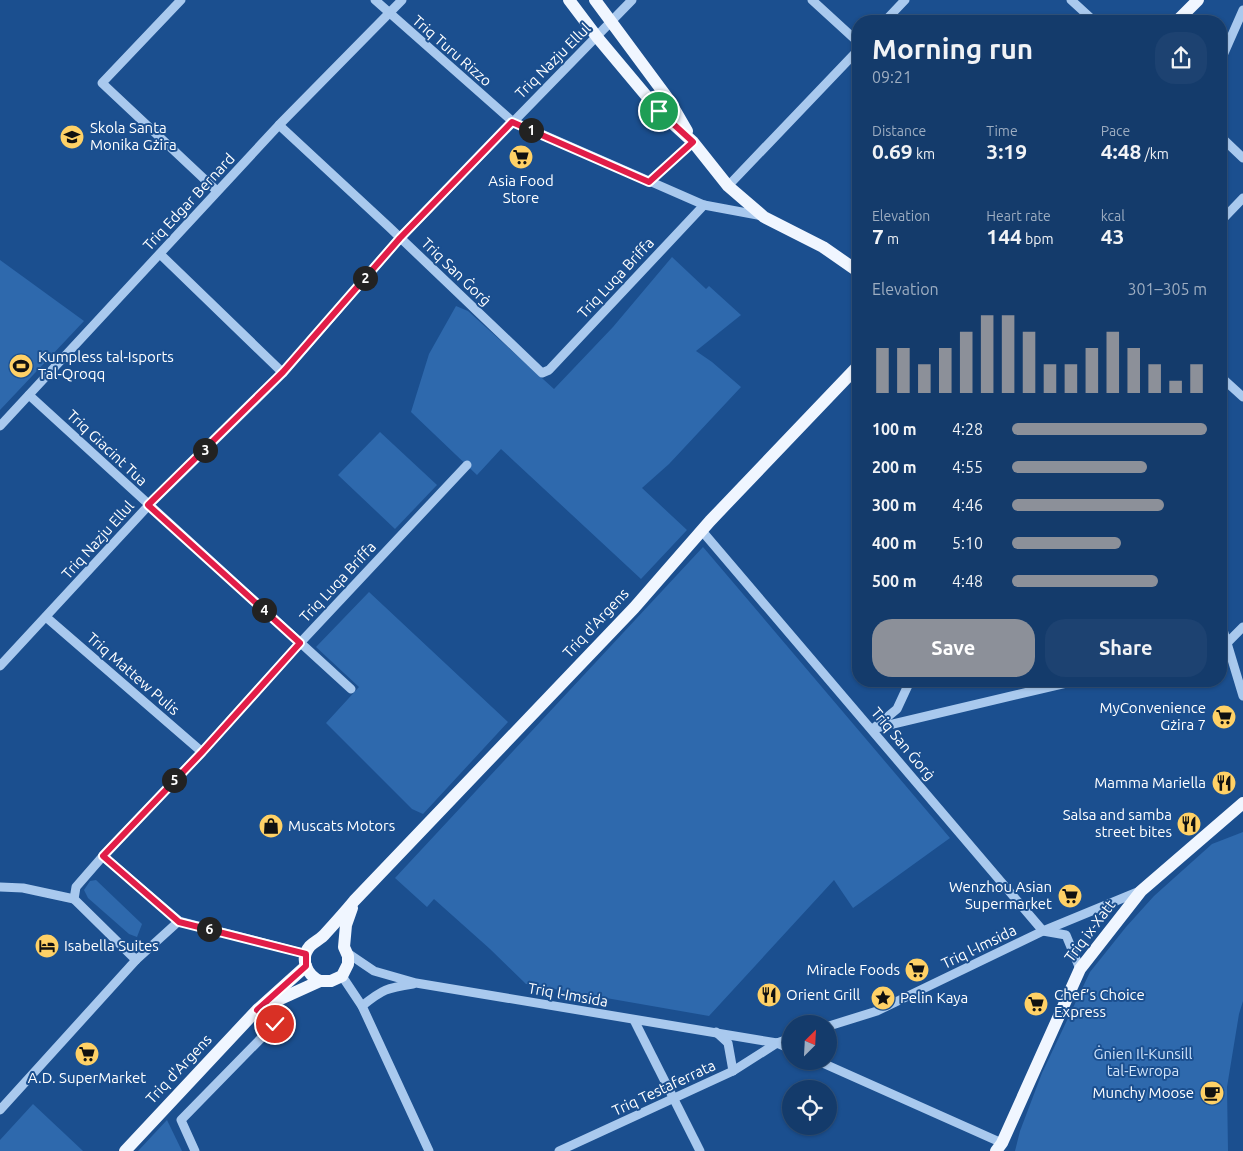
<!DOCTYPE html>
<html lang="en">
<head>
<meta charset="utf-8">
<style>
  body { margin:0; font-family:Ubuntu,sans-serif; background:#1d4271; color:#f1f3f6; height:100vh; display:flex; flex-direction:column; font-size:19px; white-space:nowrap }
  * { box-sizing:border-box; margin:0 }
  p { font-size:16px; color:#9dadc1 }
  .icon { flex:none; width:28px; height:28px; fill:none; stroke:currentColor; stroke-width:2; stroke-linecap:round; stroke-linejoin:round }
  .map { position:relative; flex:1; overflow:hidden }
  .side { position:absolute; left:852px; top:15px; width:375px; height:672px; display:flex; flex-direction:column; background:#143b6b; border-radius:20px; box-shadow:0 1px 4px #0004,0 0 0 1px #33557e }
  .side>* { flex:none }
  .needle { width:32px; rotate:24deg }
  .controls { position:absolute; left:782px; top:1015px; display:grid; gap:10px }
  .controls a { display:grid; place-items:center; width:55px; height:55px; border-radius:50%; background:#143b6b; box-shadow:0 1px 4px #0004,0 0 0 1px #33557e; font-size:25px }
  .pin { position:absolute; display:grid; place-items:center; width:42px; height:42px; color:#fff; margin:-21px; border:2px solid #fff; border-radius:50%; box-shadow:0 1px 5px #0007 }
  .km { position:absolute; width:25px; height:25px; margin:-12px; border-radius:50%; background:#222; color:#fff; font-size:14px; line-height:25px; text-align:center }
  .round { display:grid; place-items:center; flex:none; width:52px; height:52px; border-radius:20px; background:#1d4271 }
  .summary { display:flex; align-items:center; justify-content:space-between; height:85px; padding:0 20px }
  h1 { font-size:28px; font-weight:700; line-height:38px }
  .metrics { display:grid; grid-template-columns:repeat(3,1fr); gap:8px; height:85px; padding:5px 20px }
  .metrics div { display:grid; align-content:center }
  .metrics b { font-size:21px; font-weight:700 }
  .metrics small { font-size:14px; font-weight:400 }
  .metrics p { font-size:14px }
  .chart { height:140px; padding:10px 20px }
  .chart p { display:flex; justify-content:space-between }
  .chart svg { width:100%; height:90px; margin-top:5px; stroke:#8c9099; stroke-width:6 }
  .primary-button { display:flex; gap:10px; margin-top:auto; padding:10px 20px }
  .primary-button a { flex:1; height:58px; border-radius:20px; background:#8c9099; color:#fff; font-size:20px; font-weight:700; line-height:58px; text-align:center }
  .primary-button a+a { background:#1d4271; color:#f1f3f6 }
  ul { padding:0 20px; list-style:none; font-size:16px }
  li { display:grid; grid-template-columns:80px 60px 1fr; align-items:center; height:38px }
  li i { height:12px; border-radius:6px; background:#8c9099 }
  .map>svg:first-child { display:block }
</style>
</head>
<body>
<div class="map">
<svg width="1243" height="1151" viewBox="0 0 1243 1151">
  <rect width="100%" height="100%" fill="#1b4f8f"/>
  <g fill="#2e69ad">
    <path d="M672 257 706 289 709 286 741 315 696 351 712 362 741 387 669 464 642 488 687 530 641 579 501 449 477 475 411 412 429 354 456 306 468 311 554 389 613 327Z"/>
    <path d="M0 260 84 321 0 410Z"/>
    <path d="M380 432 437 485 395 529 338 475Z"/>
    <path d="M703 547 950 838 853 908 834 880 709 1016 526 984 490 949 434 899 427 907 395 878Z"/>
    <path d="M369 592 508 722 423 814 412 809 326 723 359 687 316 647Z"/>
    <path d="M1243 832V1001L1239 1014 1227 1087 1228 1151H1015L1020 1131 1042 1073 1090 972 1126 927 1154 896 1212 844Z"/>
    <path d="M96 880 142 924 137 937 129 934 88 898 84 890 90 881Z"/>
    <path d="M33 1104 83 1151H0V1140Z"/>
    <path d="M167 1120 182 1151H138Z"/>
  </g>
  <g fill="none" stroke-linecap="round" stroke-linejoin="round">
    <g stroke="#a9c9ee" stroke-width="9">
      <path d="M181 0 102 83 217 191"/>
      <path d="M375 0 512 121 704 205 763 216"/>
      <path d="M812 0 859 43"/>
      <path d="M1071 0 1094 21"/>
      <path d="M885 21 905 0"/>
      <path d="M1221 60 1243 10"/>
      <path d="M279 125 389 227 542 373 549 370 704 205"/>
      <path d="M1221 137 1243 158"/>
      <path d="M649 182 693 142"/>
      <path d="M728 186 859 49"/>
      <path d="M1221 221 1243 198"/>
      <path d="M160 254 283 373"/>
      <path d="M1221 377 1243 397"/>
      <path d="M29 395 351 689"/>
      <path d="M0 426 279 125 402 0"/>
      <path d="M702 531 1043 931 1066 935 1080 969"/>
      <path d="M46 617 202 752"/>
      <path d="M1221 623 1243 696"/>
      <path d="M1221 643 1228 642 1243 627"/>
      <path d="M0 666 149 505 283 373 400 238 632 0"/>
      <path d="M874 728 897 709 910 681"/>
      <path d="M872 729 1075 681"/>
      <path d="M103 856 179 921 306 954"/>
      <path d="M0 887 23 888 74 899"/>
      <path d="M74 899 76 887 103 856 202 752 300 643 467 465"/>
      <path d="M74 899 136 960"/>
      <path d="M346 952 374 971 416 983 777 1043 791 1038"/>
      <path d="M342 976 362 1006 429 1151"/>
      <path d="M362 1006C383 989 387 988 413 984"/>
      <path d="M634 1020 700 1151"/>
      <path d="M829 1026 877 1011 1043 931 1140 891"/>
      <path d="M716 1032 728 1043 733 1071"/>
      <path d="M777 1043 791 1049"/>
      <path d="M818 1061 1002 1143"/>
      <path d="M0 1110 136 960 179 921"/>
      <path d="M195 1151 181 1120 275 1024 257 1010"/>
      <path d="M559 1151 733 1071 777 1043"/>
    </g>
    <g stroke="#f0f6ff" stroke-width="12">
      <path d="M569 0 597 37 659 111 693 142 728 186 764 217 823 247 859 272"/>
      <path d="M595 0 669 100 687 131"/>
      <path d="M1177 21 1198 0"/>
      <path d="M320 981C307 975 299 959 310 946 315 941 321 939 325 934 335 923 345 912 354 901L634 608 710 521 859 365"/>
      <path d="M267 1005 320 981H331L342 976 348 964V956L344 947 346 925 352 908"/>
      <path d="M125 1151 257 1010 306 966"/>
      <path d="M996 1151 1002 1143 1080 969 1141 891 1243 803"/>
    </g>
  </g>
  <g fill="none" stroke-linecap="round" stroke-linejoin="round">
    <defs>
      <path id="route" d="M275 1024 257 1010 306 966V954L179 922 103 856 202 752 300 643 148 505 283 372 400 238 512 122 649 182 693 142 659 111"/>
    </defs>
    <use href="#route" stroke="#fff" stroke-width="10"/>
    <use href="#route" stroke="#e11d48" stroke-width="6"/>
  </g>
  <defs>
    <symbol id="school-disc" viewBox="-11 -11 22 22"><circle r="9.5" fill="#ffd166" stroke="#1b4f8f"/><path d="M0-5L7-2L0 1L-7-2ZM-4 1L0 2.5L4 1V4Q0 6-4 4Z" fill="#111"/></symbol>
    <symbol id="supermarket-disc" viewBox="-11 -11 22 22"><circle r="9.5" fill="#ffd166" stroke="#1b4f8f"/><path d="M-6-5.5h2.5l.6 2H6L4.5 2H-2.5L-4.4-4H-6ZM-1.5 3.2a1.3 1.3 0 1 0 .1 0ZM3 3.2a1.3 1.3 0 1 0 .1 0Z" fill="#111"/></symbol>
    <symbol id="stadium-disc" viewBox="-11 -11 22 22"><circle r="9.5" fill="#ffd166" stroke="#1b4f8f"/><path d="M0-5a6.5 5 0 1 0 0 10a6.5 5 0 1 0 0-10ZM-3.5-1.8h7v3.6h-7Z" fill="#111"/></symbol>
    <symbol id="restaurant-disc" viewBox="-11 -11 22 22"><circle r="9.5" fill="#ffd166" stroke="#1b4f8f"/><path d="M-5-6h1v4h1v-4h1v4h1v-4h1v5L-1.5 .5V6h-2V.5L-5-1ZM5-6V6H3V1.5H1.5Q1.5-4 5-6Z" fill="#111"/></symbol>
    <symbol id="shop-disc" viewBox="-11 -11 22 22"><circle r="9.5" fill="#ffd166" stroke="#1b4f8f"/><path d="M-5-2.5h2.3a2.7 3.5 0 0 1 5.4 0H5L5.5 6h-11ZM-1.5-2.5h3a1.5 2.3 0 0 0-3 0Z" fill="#111"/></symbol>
    <symbol id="hotel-disc" viewBox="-11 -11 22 22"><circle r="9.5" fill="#ffd166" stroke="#1b4f8f"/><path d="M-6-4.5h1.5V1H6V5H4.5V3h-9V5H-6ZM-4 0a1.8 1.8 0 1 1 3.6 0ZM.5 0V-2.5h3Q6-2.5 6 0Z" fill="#111"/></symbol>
    <symbol id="sight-disc" viewBox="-11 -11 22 22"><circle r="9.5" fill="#ffd166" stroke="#1b4f8f"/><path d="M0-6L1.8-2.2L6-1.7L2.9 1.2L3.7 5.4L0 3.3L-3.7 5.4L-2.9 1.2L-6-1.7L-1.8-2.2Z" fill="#111"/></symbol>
    <symbol id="cafe-disc" viewBox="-11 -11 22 22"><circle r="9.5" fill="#ffd166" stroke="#1b4f8f"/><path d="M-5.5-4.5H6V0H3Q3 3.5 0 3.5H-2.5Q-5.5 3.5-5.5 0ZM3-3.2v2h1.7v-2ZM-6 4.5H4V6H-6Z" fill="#111"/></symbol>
  </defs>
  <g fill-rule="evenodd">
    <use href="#school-disc" x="58" y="123" width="28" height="28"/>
    <use href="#supermarket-disc" x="507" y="143" width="28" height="28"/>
    <use href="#stadium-disc" x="7" y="352" width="28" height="28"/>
    <use href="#supermarket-disc" x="1210" y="703" width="28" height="28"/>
    <use href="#restaurant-disc" x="1210" y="769" width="28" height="28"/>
    <use href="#restaurant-disc" x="1175" y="810" width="28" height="28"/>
    <use href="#shop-disc" x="257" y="812" width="28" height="28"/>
    <use href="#supermarket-disc" x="1056" y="882" width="28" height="28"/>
    <use href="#hotel-disc" x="33" y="932" width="28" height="28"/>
    <use href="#supermarket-disc" x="903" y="956" width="28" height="28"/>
    <use href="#restaurant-disc" x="755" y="981" width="28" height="28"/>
    <use href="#sight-disc" x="869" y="984" width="28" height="28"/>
    <use href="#supermarket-disc" x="1022" y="990" width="28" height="28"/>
    <use href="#supermarket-disc" x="73" y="1040" width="28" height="28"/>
    <use href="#cafe-disc" x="1198" y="1079" width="28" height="28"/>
  </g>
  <g text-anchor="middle" stroke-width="4" stroke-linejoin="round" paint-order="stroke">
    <g font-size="15" fill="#fff" stroke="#1b4f8f">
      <text transform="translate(452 51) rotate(41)" y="5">Triq Turu Rizzo</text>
      <text transform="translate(553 61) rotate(-45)" y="5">Triq Nazju Ellul</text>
      <text transform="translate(189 202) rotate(-47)" y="5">Triq Edgar Bernard</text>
      <text transform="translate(456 272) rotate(44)" y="5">Triq San Ġorġ</text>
      <text transform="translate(616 278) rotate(-47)" y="5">Triq Luqa Briffa</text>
      <text transform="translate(107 448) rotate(43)" y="5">Triq Giacint Tua</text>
      <text transform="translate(98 540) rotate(-48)" y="5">Triq Nazju Ellul</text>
      <text transform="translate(338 582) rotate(-47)" y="5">Triq Luqa Briffa</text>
      <text transform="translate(596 623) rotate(-47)" y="5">Triq d'Argens</text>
      <text transform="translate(133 674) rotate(41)" y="5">Triq Mattew Pulis</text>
      <text transform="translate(903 744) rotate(50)" y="5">Triq San Ġorġ</text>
      <text transform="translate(1090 931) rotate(-53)" y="5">Triq ix-Xatt</text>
      <text transform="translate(979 947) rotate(-26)" y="5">Triq l-Imsida</text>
      <text transform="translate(568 995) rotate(10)" y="5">Triq l-Imsida</text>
      <text transform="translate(179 1069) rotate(-47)" y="5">Triq d'Argens</text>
      <text transform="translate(664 1088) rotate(-25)" y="5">Triq Testaferrata</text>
    </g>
    <g font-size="15" fill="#fff" stroke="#1b4f8f" text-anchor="start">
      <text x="90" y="133">Skola Santa<tspan x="90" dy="17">Monika Gżira</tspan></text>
      <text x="521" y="186" text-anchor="middle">Asia Food<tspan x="521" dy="17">Store</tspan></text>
      <text x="38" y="362">Kumpless tal-Isports<tspan x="38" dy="17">Tal-Qroqq</tspan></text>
      <text x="1206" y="713" text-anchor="end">MyConvenience<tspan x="1206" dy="17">Gżira 7</tspan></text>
      <text x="1206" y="788" text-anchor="end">Mamma Mariella</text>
      <text x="1172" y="820" text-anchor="end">Salsa and samba<tspan x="1172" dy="17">street bites</tspan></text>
      <text x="288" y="831">Muscats Motors</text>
      <text x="1052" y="892" text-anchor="end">Wenzhou Asian<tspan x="1052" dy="17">Supermarket</tspan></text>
      <text x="64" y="951">Isabella Suites</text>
      <text x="900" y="975" text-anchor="end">Miracle Foods</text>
      <text x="786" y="1000">Orient Grill</text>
      <text x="1054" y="1000">Chef’s Choice<tspan x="1054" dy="17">Express</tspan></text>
      <text x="900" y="1003">Pelin Kaya</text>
      <text x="87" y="1083" text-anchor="middle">A.D. SuperMarket</text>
      <text x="1194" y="1098" text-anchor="end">Munchy Moose</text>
    </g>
    <g font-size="15" fill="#cfe3fa" stroke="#1b4f8f">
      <text x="1143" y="1059">Ġnien Il-Kunsill<tspan x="1143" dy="17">tal-Ewropa</tspan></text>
    </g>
  </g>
</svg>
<div class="controls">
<a><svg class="needle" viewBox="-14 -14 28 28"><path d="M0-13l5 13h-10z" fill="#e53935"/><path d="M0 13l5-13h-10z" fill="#9dadc1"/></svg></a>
<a><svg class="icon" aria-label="locate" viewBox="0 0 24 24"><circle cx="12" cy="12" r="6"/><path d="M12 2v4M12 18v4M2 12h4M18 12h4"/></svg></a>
</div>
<div class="pin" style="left:659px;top:111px;background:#1e9e55"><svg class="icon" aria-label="arrive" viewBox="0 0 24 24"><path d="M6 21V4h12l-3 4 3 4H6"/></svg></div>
<div class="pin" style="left:275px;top:1024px;background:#d93025"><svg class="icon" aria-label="check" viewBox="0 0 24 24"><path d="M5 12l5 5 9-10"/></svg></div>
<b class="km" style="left:531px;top:130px">1</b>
<b class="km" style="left:365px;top:278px">2</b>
<b class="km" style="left:205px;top:450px">3</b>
<b class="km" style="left:264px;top:610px">4</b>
<b class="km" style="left:174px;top:780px">5</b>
<b class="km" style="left:209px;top:929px">6</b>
<section class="side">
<div class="summary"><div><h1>Morning run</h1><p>09:21</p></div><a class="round"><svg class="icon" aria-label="share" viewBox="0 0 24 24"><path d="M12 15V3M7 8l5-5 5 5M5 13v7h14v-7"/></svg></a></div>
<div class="metrics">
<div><p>Distance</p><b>0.69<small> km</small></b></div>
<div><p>Time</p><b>3:19</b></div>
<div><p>Pace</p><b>4:48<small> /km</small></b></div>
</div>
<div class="metrics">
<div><p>Elevation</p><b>7<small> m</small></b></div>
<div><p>Heart rate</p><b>144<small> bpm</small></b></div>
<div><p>kcal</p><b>43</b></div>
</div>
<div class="chart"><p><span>Elevation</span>301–305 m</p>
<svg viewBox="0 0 160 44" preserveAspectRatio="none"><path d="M5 44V22M15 44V22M25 44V30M35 44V22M45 44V14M55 44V6M65 44V6M75 44V14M85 44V30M95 44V30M105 44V22M115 44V14M125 44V22M135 44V30M145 44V38M155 44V30"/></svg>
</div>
<ul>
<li><b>100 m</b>4:28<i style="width:100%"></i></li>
<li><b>200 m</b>4:55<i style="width:69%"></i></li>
<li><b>300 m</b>4:46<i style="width:78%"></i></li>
<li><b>400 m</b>5:10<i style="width:56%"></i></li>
<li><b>500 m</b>4:48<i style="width:75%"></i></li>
</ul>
<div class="primary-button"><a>Save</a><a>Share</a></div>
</section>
</div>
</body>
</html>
